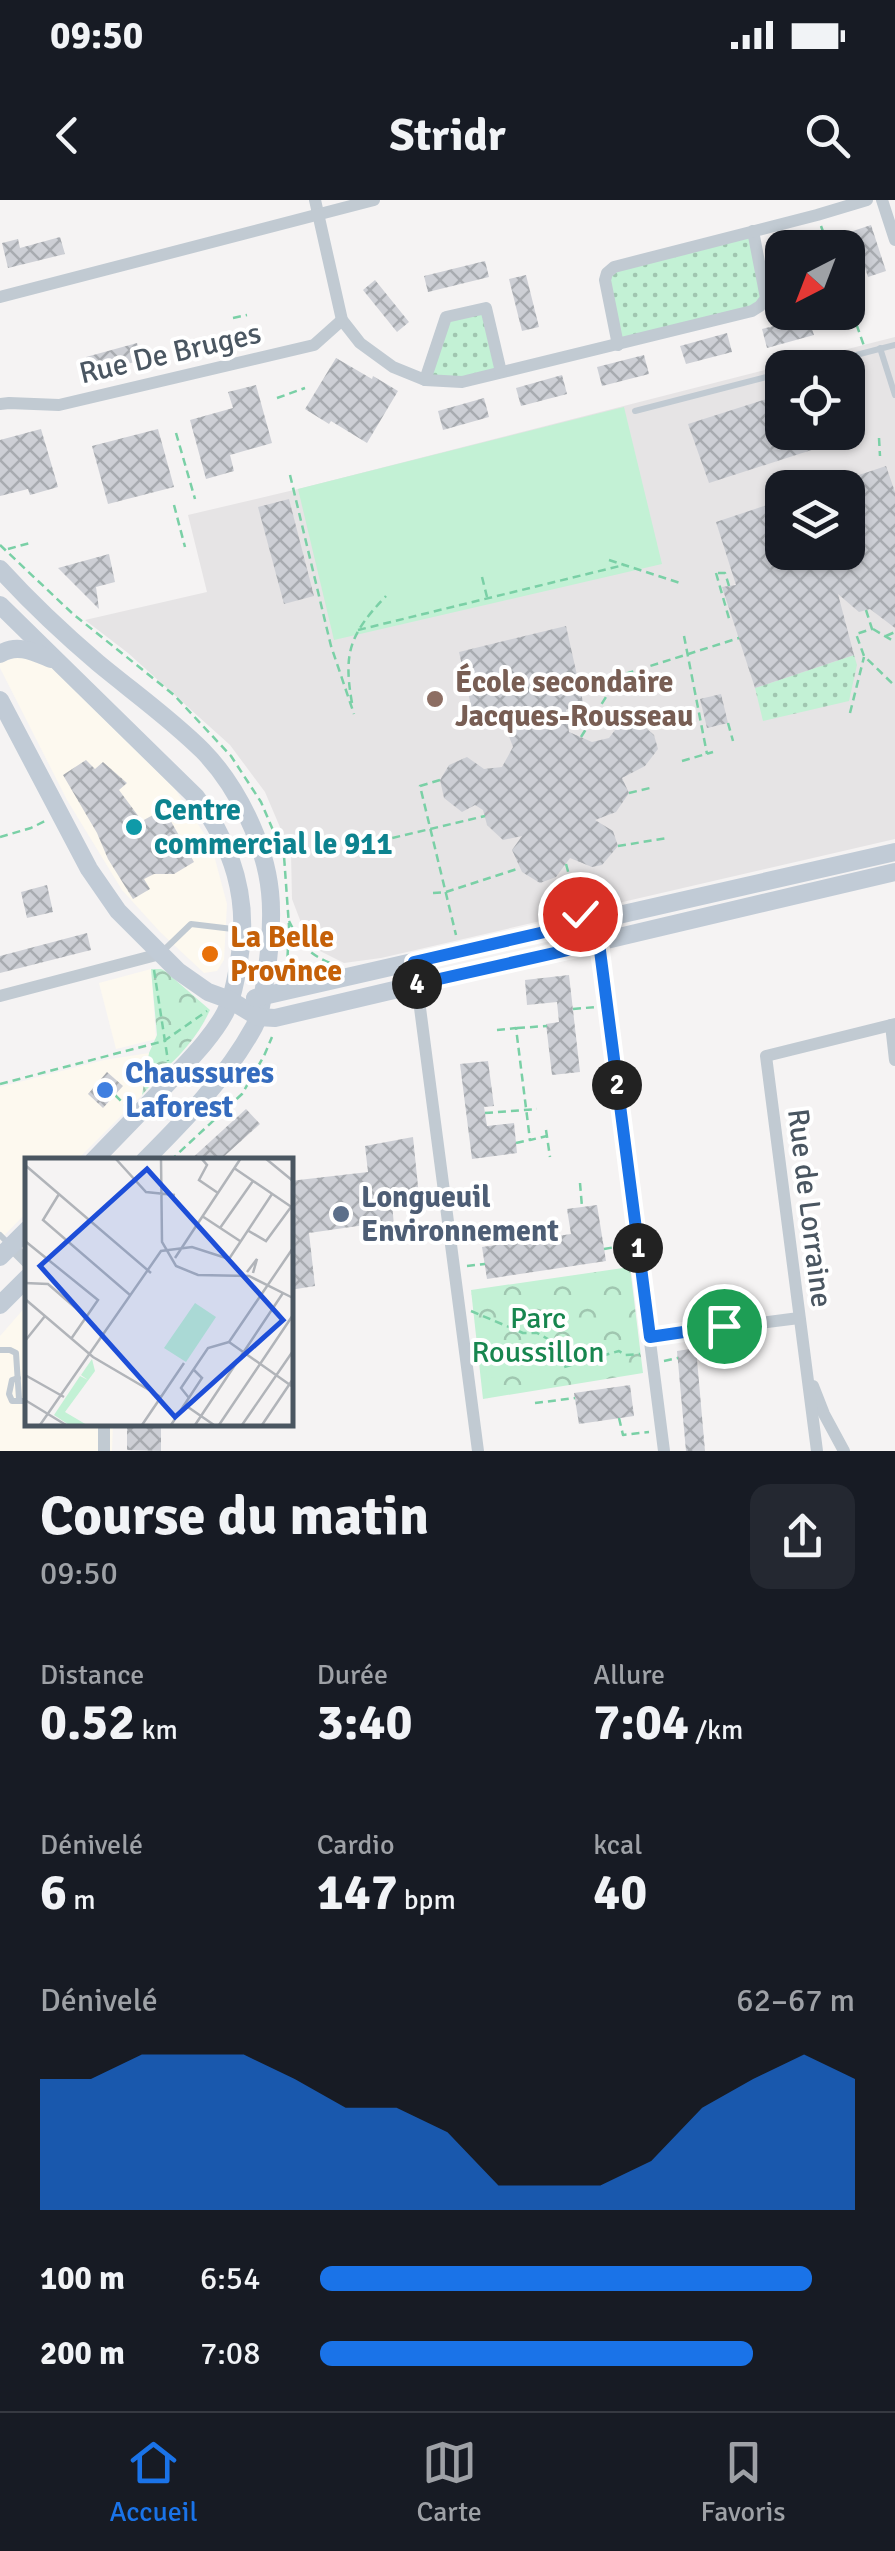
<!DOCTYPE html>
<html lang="fr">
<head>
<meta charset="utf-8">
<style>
  body { margin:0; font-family:Signika,sans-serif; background:#242831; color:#f1f3f6; height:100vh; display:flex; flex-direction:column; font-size:38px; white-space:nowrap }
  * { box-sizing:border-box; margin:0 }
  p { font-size:32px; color:#9ea1a6 }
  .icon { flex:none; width:55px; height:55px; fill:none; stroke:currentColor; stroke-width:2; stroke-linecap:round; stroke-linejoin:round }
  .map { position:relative; height:1251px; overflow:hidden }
  .sheet { display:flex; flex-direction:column; background:#171b24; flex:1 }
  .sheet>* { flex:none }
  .needle { width:65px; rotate:222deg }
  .controls { position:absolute; left:765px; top:30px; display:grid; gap:20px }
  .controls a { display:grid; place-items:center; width:100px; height:100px; border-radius:20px; background:#171b24; box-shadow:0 2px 8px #0004; font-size:50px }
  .pin { position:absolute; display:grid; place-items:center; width:85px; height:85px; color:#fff; margin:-42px; border:5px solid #fff; border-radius:50%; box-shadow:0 2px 10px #0007 }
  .km { position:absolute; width:50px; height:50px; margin:-25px; border-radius:50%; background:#222; color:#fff; font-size:28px; line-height:50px; text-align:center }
  .round { display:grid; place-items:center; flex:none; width:105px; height:105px; border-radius:20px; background:#242831 }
  .head { display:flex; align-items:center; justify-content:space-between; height:170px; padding:0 40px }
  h1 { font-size:55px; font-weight:700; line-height:75px }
  .stats { display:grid; grid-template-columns:repeat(3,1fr); gap:15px; height:170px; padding:10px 40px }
  .stats div { display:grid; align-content:center }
  .stats b { font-size:50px; font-weight:700 }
  .stats small { font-size:28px; font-weight:400 }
  .stats p { font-size:28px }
  .chart { height:280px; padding:20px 40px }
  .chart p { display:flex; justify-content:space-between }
  .chart svg { width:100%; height:180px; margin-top:10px; fill:#1a73e8; opacity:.7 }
  ul { padding:0 40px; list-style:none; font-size:32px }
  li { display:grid; grid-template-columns:160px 120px 1fr; align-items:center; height:75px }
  li i { height:25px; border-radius:12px; background:#1a73e8 }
  .status { display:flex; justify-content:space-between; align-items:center; height:70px; padding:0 50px; background:#171b24; direction:ltr }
  .status svg { height:28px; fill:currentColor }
  header { display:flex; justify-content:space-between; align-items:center; height:130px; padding:0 40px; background:#171b24; font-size:45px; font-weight:700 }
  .dock { display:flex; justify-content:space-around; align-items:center; height:140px; border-top:2px solid #363941; background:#171b24; font-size:28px; color:#9ea1a6 }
  .dock a { display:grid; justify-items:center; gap:5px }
  .dock .active { color:#1a73e8 }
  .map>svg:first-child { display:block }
</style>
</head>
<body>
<div class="status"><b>09:50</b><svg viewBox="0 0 49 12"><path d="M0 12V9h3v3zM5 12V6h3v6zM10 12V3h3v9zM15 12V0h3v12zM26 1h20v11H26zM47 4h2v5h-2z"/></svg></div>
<header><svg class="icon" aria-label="back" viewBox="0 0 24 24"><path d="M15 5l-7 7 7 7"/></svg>Stridr<svg class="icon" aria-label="search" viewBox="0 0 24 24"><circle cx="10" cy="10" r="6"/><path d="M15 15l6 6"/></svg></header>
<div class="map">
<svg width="895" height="1251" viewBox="0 0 895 1251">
  <defs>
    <pattern id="grass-dots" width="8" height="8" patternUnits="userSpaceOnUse" patternTransform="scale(2.5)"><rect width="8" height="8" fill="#c3f1d5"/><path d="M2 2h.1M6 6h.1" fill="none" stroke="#a0c6b0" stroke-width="1.8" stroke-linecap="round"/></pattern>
    <pattern id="park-crowns" width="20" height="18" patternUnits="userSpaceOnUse" patternTransform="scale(2.5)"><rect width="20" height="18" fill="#c3f1d5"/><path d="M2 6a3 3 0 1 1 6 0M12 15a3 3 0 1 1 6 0" fill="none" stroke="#a0c6b0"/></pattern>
    <pattern id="building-cross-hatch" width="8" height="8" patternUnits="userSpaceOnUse" patternTransform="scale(2.5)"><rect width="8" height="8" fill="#cdcfd5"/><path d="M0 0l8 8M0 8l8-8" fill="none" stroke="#a8abb0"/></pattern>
  </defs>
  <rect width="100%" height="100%" fill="#f5f3f3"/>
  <g fill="#fdf9ef">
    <path d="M27 453 45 460 173 586 211 644 227 704 224 760 217 771 204 773 160 732 122 690 67 600 0 468V463Z"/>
    <path d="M151 769 156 839 116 849 99 783Z"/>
    <path d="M149 853 142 895 76 961H28L27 1012 0 1040V887L104 860Z"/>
    <path d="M27 1105 28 1224H113L112 1251H0V1136Z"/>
  </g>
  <path fill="#e6e4e5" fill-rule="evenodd" d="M895 137V639L381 758 344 763 310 746 292 699 291 653 265 592 230 545 128 453 85 420 207 392 188 315 298 289ZM782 168H848V232H782ZM782 288H848V352H782Z"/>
  <g fill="url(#grass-dots)">
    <path d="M753 31 766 98 760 106 618 145 607 73Z"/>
    <path d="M486 108 501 172 425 180 446 117Z"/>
    <path d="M854 455 857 465 849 501 763 521 755 488Z"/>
  </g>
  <g fill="url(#park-crowns)">
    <path d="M151 769H161L165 771 210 810C200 832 185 851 167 867L164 865 155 875 157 878 142 895 149 853 157 835Z"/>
    <path d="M630 1067 643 1173 483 1199 471 1090Z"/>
  </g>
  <g fill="#c3f1d5">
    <path d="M624 207 662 364 334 440 298 289Z"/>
    <path d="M537 1145 540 1172 487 1178 484 1151Z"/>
  </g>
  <g fill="url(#building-cross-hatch)">
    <path d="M871 25 886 71 868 77 853 31Z"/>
    <path d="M60 37 65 54 8 68 2 43 18 39 20 48Z"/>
    <path d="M485 61 489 77 428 92 424 76Z"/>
    <path d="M526 75 539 127 522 131 509 79Z"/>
    <path d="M375 80 409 122 397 132 363 90Z"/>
    <path d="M808 117 814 135 767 148 762 129Z"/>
    <path d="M727 133 732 152 686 164 680 146Z"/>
    <path d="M137 143 142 160 90 174 86 157Z"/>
    <path d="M644 155 649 174 602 186 597 167Z"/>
    <path d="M336 158 372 179 373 176 398 191 367 243 331 221 329 224 305 209Z"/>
    <path d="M562 175 567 194 521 206 516 188Z"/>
    <path d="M256 185 272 243 230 255 234 271 206 279 190 220 233 208 228 192Z"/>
    <path d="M782 194V232H823L827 245 709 283 688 224Z"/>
    <path d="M484 198 489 217 443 230 438 211Z"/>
    <path d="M41 229 58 287 30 295 28 289 0 296V240Z"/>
    <path d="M158 229 174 287 108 304 92 246Z"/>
    <path d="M886 266 895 292V428L870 409 859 412 838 394 854 455 755 488 722 387 736 385 716 322 782 300V352H848V288L826 286Z"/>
    <path d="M289 299 314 396 284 404 258 307Z"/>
    <path d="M109 354 115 382 96 387 99 409 58 368Z"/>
    <path d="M566 426 583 502 566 510 569 532 592 542 609 538 618 526 639 522 654 535 658 549 645 566 622 578 629 593 616 612 595 620 613 631 618 646 602 665 592 667 570 658 556 677 540 683 522 672 512 650 522 636 503 640 487 625 483 610 475 605 462 612 444 598 440 580 449 565 467 557 484 569 502 567 513 547 504 523 476 528 459 452Z"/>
    <path d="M721 494 728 523 707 528 700 499Z"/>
    <path d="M86 560 95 569 103 562 127 583 119 590 142 621 164 609 194 662 174 674H154L144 679 150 689 133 699 108 659 97 633 63 575Z"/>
    <path d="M47 685 53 712 27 718 21 692Z"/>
    <path d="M87 733 91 750 0 773V756Z"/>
    <path d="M569 775 580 872 552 875 546 824 559 822 557 802 527 805 525 780Z"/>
    <path d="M488 861 494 906 484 907 487 926 514 923 517 953 472 959 460 864Z"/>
    <path d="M107 872 123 886 103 908 88 894Z"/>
    <path d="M246 909 260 924 219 961H189Z"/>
    <path d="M413 937 419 996 392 1003 395 1037 366 1042 365 1025 309 1033 315 1086 290 1090V981L368 972 365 946Z"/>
    <path d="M597 1005 606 1061 487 1079 482 1047 571 1034 567 1009Z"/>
    <path d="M696 1148 705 1251H686L677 1151Z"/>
    <path d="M630 1185 634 1216 579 1224 574 1193Z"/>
    <path d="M127 1224H161V1251L127 1250Z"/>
  </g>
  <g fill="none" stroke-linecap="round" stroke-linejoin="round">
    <g stroke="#7ad0a6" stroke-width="2.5" stroke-dasharray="8 5" stroke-linecap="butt">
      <path d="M821 26 829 48"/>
      <path d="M848 100 864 146"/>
      <path d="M233 118 247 115"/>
      <path d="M277 198 305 188"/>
      <path d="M176 233 195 299"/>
      <path d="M879 238 880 256"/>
      <path d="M826 241 850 247"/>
      <path d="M290 275 331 446 354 514"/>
      <path d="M174 305 185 347"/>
      <path d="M0 345 73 414 174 495 231 556 261 602 284 656 289 726 287 768 282 777"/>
      <path d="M8 349 30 343"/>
      <path d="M609 360 680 383"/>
      <path d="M716 373 730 422"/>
      <path d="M718 373H725L729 386"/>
      <path d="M482 377 487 397"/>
      <path d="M866 410 872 429 856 434 864 456 895 486"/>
      <path d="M873 429 895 442"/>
      <path d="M358 430 624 365"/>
      <path d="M684 436 707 554"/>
      <path d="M886 436 895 432"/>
      <path d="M352 503C343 452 350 434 386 396"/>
      <path d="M850 513 864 457"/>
      <path d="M728 523 733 541"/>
      <path d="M581 537 616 481 628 473 739 438"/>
      <path d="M682 561 713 552"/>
      <path d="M440 580 420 586 456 735"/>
      <path d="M629 593 654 587"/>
      <path d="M0 637 31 628 45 621"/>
      <path d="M367 644 485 616"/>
      <path d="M618 646 667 638"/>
      <path d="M566 664 579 711"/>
      <path d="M433 693 446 692 520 668"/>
      <path d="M289 721C302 747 308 754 335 765"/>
      <path d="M154 770 168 861"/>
      <path d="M573 809 596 807"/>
      <path d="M517 828 547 826"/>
      <path d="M497 830 516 828 530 940 547 936"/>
      <path d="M0 884 164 841 207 811"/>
      <path d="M115 895 128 908"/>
      <path d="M485 913 537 909"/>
      <path d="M546 930 550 957"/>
      <path d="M516 943 529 940"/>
      <path d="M170 961 242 894 264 856 272 837"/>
      <path d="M580 983 582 1007"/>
      <path d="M419 992 432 990"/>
      <path d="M604 1049 627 1045"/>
      <path d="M467 1066 485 1064"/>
      <path d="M471 1111 523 1133H537L548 1139 556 1162 564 1167 619 1151 625 1155 640 1154"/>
      <path d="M664 1161 678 1158"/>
      <path d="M535 1203 575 1198"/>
      <path d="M619 1218 623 1235 649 1232"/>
    </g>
    <g stroke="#c1cad2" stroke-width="6">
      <path d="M880 148 895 195"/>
      <path d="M806 168 895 145"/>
      <path d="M635 211 782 173"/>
      <path d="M164 750 191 724 241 730"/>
      <path d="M0 1035 10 1045"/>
      <path d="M0 1150H10L16 1153 19 1199 20 1201H28"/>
      <path d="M18 1178 12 1180 9 1194 12 1201H20"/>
    </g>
    <g stroke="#c1cad2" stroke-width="12">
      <path d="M315 0 342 120 360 143 393 167 425 180 462 182 752 111 760 106 766 98 753 31"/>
      <path d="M882 0 895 40"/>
      <path d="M0 97 374 0"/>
      <path d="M618 145 605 80 607 73 614 67 817 15 867 0"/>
      <path d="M425 180 446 117 486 108 501 172"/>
      <path d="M0 204 9 203 59 205 314 145 342 120"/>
      <path d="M599 743 664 1251"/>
      <path d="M414 762 478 1251"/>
      <path d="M0 796 160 754"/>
      <path d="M891 825 895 860"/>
      <path d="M11 1046 28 1063"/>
      <path d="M649 1137 799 1118"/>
      <path d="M813 1186 824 1214 844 1251"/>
      <path d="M104 1224V1251"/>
      <path d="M817 1251 766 856 895 824"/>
    </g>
    <g stroke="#c1cbd6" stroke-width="18">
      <path d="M0 369C30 402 64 434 98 463 133 492 171 519 203 551 237 586 265 643 270 692 273 720 270 748 266 775 263 792 262 812 254 827 226 878 185 920 144 961"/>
      <path d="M0 405 196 597C233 646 250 699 239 761 236 778 233 797 225 813 211 839 187 862 167 884 143 910 118 935 93 961"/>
      <path d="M0 454C17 443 34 452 51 459"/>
      <path d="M0 500 89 669 118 711 178 771 208 792 230 800 258 817 275 818 895 672"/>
      <path d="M255 798 895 652"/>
      <path d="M0 1057 28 1029"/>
      <path d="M0 1105 28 1077"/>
    </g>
  </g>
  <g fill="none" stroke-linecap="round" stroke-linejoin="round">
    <defs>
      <path id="route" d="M580 714 584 723 414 762 417 784 599 743 650 1137 724 1126"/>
    </defs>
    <use href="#route" stroke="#fff" stroke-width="20"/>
    <use href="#route" stroke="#1a73e8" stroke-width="12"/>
  </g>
  <circle fill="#8d6e63" stroke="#fff" stroke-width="4" cx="435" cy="499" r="10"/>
  <circle fill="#0f9aa8" stroke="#fff" stroke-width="4" cx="134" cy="627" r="10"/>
  <circle fill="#e8710a" stroke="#fff" stroke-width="4" cx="210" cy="754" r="10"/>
  <circle fill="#3f7fe0" stroke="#fff" stroke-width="4" cx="105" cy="890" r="10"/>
  <circle fill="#5c6f8a" stroke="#fff" stroke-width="4" cx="341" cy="1014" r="10"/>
  <g text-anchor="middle" stroke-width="8" stroke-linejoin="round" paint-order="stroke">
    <g font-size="30" fill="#4a5661" stroke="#fff">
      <text transform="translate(170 153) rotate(-13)" y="10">Rue De Bruges</text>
      <text transform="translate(810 1008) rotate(83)" y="10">Rue de Lorraine</text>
    </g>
    <g font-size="30" font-weight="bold" fill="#785e54" stroke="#fff" text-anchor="start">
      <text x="455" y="492">École secondaire<tspan x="455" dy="34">Jacques-Rousseau</tspan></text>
    </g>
    <g font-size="30" font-weight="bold" fill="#0d838f" stroke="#fff" text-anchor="start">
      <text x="154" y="620">Centre<tspan x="154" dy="34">commercial le 911</tspan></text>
    </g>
    <g font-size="30" font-weight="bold" fill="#c56008" stroke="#fff" text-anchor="start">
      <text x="230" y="747">La Belle<tspan x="230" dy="34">Province</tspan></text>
    </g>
    <g font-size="30" font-weight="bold" fill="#366cbe" stroke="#fff" text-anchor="start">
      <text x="125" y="883">Chaussures<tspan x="125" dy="34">Laforest</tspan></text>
    </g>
    <g font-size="30" font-weight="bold" fill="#4e5e75" stroke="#fff" text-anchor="start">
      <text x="361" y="1007">Longueuil<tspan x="361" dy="34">Environnement</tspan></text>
    </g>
    <g font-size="30" fill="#17864f" stroke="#fff">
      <text x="538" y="1128">Parc<tspan x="538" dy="34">Roussillon</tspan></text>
    </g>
  </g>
  <g transform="translate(25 958)">
    <rect width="268" height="268" fill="#f5f3f3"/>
    <path d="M67 201 70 213 40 254 62 267H44L29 257 55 218 63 222 56 217Z" fill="#c3f1d5"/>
    <path d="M170 145 191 159 161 204 139 190Z" fill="#c3f1d5"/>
    <path fill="none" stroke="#b1b4b9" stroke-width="2.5" d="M90 0 121 34 150 37M136 0 137 84 151 108 173 117 224 118 268 140M176 0 182 7 174 22 193 35M240 0 268 23M0 7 126 115M209 10 268 50M34 36 18 62 105 137M177 58 215 83M195 70 228 23M222 72 241 83 266 49M0 83 73 142 46 181M150 100 216 0M222 114 232 101 228 115M0 125 23 126 61 159M0 141 68 199 136 239M0 183 20 158M204 184 268 90M204 184 268 229M0 217 39 239M164 240 156 230 183 190 204 184M0 242 41 267M160 247 189 267M15 267 136 93 167 89 204 101 247 36M117 267 159 205M146 267 177 220 168 211M170 267 258 135M194 267 268 157M217 267 268 193M237 267 268 221"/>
    <path fill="#1d4ed8" fill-opacity="0.15" stroke="#1d4ed8" stroke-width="5" d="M122 11 258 162 150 259 15 108Z"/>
    <rect width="268" height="268" fill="none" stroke="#4a5661" stroke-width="5"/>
  </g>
</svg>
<div class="controls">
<a><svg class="needle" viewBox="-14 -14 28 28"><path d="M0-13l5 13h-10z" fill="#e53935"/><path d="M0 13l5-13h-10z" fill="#9ea1a6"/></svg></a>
<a><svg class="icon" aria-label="locate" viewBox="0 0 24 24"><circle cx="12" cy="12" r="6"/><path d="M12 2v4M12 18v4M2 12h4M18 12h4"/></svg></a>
<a><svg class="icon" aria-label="layers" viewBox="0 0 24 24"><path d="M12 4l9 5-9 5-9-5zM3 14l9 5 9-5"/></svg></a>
</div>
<div class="pin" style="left:724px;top:1126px;background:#1e9e55"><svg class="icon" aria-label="arrive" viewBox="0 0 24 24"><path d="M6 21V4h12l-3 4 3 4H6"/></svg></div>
<div class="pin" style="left:580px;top:714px;background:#d93025"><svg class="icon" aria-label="check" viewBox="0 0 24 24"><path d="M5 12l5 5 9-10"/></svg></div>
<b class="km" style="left:638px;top:1048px">1</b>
<b class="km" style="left:617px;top:885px">2</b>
<b class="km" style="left:417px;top:784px">4</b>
</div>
<section class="sheet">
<div class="head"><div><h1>Course du matin</h1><p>09:50</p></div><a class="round"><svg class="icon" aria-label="share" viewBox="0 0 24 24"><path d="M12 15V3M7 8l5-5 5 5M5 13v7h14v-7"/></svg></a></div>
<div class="stats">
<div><p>Distance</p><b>0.52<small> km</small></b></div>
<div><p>Durée</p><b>3:40</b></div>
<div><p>Allure</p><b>7:04<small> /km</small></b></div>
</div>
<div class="stats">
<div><p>Dénivelé</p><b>6<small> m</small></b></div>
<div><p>Cardio</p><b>147<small> bpm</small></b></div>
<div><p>kcal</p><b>40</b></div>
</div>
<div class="chart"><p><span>Dénivelé</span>62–67 m</p>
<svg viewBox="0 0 160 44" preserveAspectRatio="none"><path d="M0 44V12L10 12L20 6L30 6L40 6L50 12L60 19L70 19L80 25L90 38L100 38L110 38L120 32L130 19L140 12L150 6L160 12V44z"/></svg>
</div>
<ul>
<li><b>100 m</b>6:54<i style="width:92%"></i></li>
<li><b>200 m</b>7:08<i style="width:81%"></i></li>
</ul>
</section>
<nav class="dock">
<a class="active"><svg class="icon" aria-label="home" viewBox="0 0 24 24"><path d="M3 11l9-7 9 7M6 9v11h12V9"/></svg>Accueil</a>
<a><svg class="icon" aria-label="map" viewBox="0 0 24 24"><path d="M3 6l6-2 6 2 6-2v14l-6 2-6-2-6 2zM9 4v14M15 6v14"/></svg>Carte</a>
<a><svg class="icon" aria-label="saved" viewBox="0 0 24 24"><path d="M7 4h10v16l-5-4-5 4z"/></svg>Favoris</a>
</nav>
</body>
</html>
